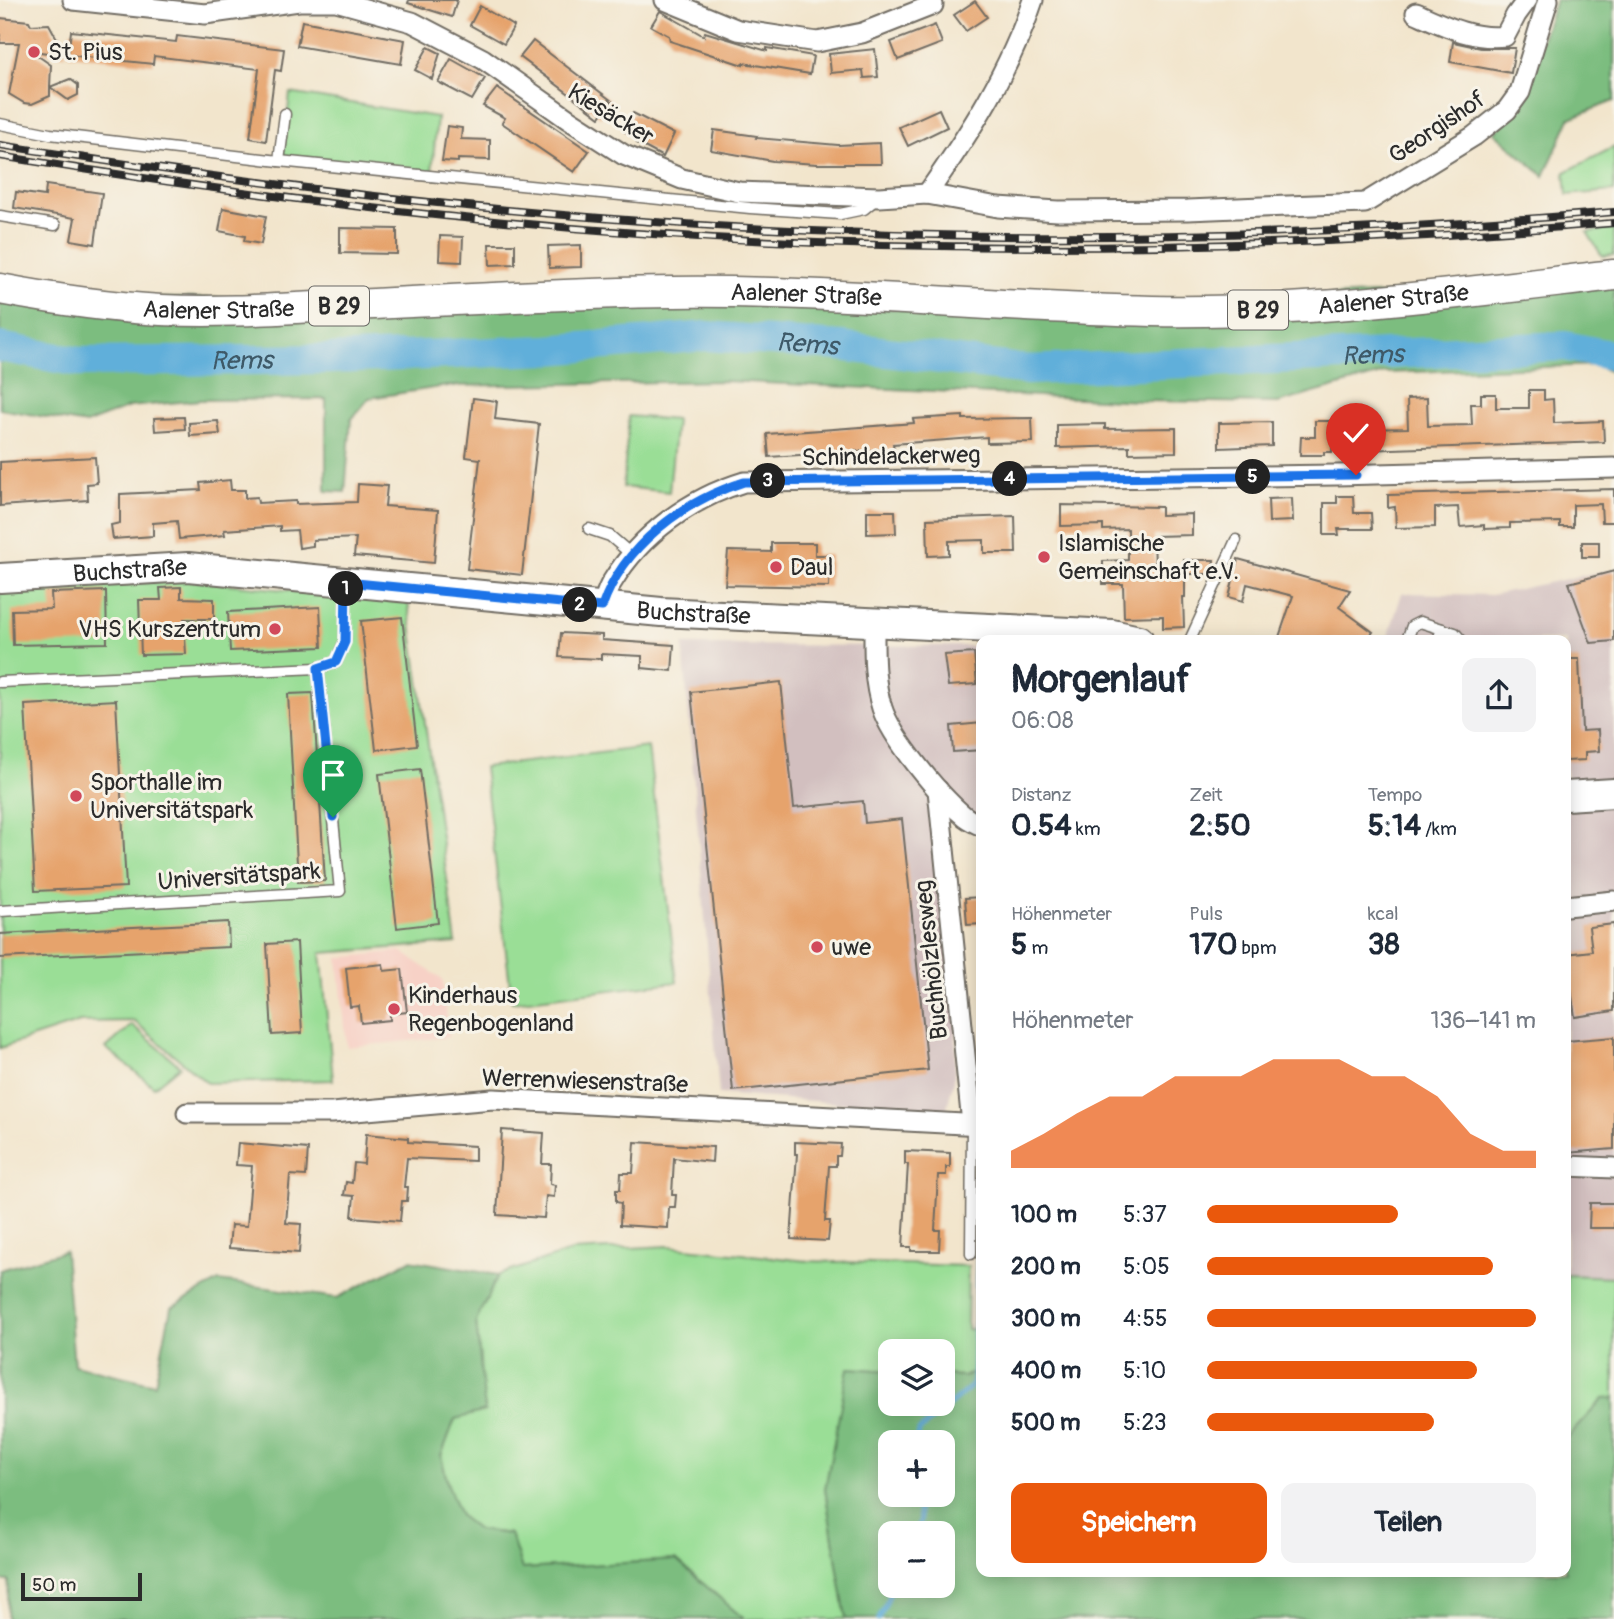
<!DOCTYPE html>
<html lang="de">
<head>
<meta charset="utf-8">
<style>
  body { margin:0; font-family:Pangolin,sans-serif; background:#f2f2f3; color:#1f2937; height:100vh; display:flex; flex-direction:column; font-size:26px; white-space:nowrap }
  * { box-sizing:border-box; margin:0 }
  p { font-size:23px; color:#747a83 }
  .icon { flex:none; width:38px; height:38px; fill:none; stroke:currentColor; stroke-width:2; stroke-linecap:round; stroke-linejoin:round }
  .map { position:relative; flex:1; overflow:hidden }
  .side { position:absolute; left:976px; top:635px; width:595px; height:942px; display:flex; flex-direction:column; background:#fff; border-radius:14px; box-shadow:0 4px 18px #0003 }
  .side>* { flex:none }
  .tools { position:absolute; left:878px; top:1339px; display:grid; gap:14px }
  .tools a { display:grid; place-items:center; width:77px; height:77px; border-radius:14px; background:#fff; box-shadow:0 4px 18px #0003; font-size:35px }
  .scale { position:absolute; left:21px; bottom:18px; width:121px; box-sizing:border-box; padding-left:7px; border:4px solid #2b2b2b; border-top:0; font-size:19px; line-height:24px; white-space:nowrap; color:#2b2b2b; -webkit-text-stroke:5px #f7f3e8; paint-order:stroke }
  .pin { position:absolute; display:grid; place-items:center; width:60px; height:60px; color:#fff; margin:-72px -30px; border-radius:50% 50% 50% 0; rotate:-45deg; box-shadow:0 0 7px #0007 }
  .pin .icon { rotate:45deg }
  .km { position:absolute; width:35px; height:35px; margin:-18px; border-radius:50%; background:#222; color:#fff; font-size:19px; line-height:35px; text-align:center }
  .round { display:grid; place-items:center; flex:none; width:74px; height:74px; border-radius:14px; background:#f2f2f3 }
  .summary { display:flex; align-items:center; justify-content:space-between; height:119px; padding:0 35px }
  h1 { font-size:38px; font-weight:800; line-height:52px }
  .figures { display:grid; grid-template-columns:repeat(3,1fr); gap:10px; height:119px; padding:7px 35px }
  .figures div { display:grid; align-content:center }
  .figures b { font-size:30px; font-weight:800 }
  .figures small { font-size:19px; font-weight:400 }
  .figures p { font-size:19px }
  .chart { height:196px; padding:14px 35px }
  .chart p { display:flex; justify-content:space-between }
  .chart svg { width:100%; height:126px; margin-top:7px; fill:#ea580c; opacity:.7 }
  .cta { display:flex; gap:14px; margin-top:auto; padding:14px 35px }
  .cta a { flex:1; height:80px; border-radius:14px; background:#ea580c; color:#fff; font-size:28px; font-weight:800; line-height:80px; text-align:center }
  .cta a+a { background:#f2f2f3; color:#1f2937 }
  ul { padding:0 35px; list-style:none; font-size:23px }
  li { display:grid; grid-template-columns:112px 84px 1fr; align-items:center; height:52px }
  li i { height:18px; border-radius:9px; background:#ea580c }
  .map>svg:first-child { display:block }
</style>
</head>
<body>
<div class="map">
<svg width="1614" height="1619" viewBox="0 0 1614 1619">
  <rect width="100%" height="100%" fill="#f7f3e8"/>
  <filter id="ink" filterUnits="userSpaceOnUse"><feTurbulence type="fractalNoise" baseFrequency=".0143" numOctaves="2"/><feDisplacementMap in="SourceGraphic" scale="14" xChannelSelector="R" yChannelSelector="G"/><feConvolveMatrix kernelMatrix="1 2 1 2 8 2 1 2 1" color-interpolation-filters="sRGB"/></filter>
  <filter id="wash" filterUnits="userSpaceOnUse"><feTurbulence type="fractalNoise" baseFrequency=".00686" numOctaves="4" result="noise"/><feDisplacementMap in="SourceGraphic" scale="28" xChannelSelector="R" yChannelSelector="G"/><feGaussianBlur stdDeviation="1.57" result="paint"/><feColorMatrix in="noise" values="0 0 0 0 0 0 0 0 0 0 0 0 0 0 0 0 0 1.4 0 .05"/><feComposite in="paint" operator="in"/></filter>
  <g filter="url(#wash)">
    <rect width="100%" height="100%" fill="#f2e5cc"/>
    <path fill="#f7d1c6" d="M401 951 443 980 449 1037 347 1047 338 958Z"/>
    <g fill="#d2bfbf">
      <path d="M1614 569V1277L1566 1275V640H1387L1402 593 1491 595Z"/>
      <path d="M683 645 982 646V826L939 791 959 993 954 1080 946 1111 719 1094Z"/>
    </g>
    <g fill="#9ade96" stroke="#628460" stroke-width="2">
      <path d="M290 93 437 117 432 172 283 156Z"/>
      <path d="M1614 147V191L1567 195 1565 172Z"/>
      <path d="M1614 229V255L1602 256 1587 232Z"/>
      <path d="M629 416 676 420 669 492 623 487Z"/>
      <path d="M190 580 408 603 456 943 321 953 333 1080 207 1083 134 1021 80 1022 0 1048V591Z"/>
      <path d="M648 747 677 982 512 1002 484 767Z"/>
      <path d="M132 1025 180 1066 154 1087 106 1048Z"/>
      <path d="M668 1246 807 1261 968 1266 967 1329 982 1330V1371L963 1376 943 1375V1351H891V1371L849 1368 825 1489 846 1619H744L676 1560 522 1569 510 1534 477 1530 460 1516 448 1485 441 1456 455 1419 485 1411 476 1321 498 1275 572 1251Z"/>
      <path d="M1566 1275 1614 1277V1398L1603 1399 1566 1439Z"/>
    </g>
    <g fill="#7bbd7f" stroke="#537455" stroke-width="2" fill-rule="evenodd">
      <path d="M1556 0H1614V101L1570 118 1544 176 1494 132 1514 115Z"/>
      <path d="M1614 287V374L1597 365 1385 373 1278 403 1141 401 724 381 447 386 369 398 351 420 345 492 326 491V399L200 400 129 407 86 424 0 409V298H661L896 309Z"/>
      <path d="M65 1251 74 1365 155 1384 171 1308 219 1281 337 1298 410 1260 498 1275 476 1321 485 1411 455 1419 441 1456 448 1485 460 1516 478 1530 510 1534 522 1569 676 1560 744 1619H7L9 1581H0V1270Z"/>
      <path d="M848 1368 891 1371V1404H943V1375L963 1376 982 1371V1572H1566V1439L1603 1399 1614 1398V1619H846L825 1489ZM891 1442H943V1494H891ZM891 1533H943V1586H891Z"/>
    </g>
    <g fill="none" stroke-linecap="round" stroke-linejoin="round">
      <g stroke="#61afda" stroke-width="5">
        <path d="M917 1442 919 1431 973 1385 982 1146"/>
        <path d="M915 1533 920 1521 917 1494"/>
        <path d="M879 1619 893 1586"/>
      </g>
      <path stroke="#61afda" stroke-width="30" id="s1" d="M0 347 79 362 329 359 549 350 707 336 840 346 1028 370 1565 346 1614 356"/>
    </g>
    <g id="blocks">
      <g fill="#e6a36c">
        <path d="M409 0H457L452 17 408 3Z"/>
        <path d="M975 1 987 17 966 31 954 15Z"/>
        <path d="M480 6 514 26 504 44 470 25Z"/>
        <path d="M660 11 704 36 705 32 767 51V48L813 56 810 74 743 63V65L670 41 669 36 651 26Z"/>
        <path d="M0 18 29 21 31 25 49 24 66 55 31 51 51 65 50 87 70 79 78 85V95L68 100 50 87V96L32 104 24 103 9 94 19 43H0Z"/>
        <path d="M302 21 405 40 401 64 297 46Z"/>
        <path d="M935 25 942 43 898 60 891 42Z"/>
        <path d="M71 31 176 42 177 36 284 49 281 71 275 70 266 141 250 138 259 69 154 56 153 64 68 55Z"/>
        <path d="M533 41 612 101 600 117 520 57Z"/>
        <path d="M1453 42 1481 48H1515L1511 73 1450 62Z"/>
        <path d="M428 47 440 53 432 79 415 70Z"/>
        <path d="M875 49 878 77 864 78 863 70 831 73 829 54Z"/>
        <path d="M451 59 485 78 472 100 438 82Z"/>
        <path d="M497 88 589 151 574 172 502 123 505 118 483 106Z"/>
        <path d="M939 109 947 127 908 146 899 127Z"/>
        <path d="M633 113 674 134 663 157 637 143 639 139 624 131Z"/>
        <path d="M447 126 462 128 461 139 490 140V160L458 159V162L442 161Z"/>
        <path d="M714 130 757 136 756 138 838 145 880 143 881 164H817L773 161 711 150Z"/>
        <path d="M46 185 102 193 95 244 71 240 75 218 14 208 16 192 45 196Z"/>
        <path d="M223 208 266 216 261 244 244 241 245 236 219 231Z"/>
        <path d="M340 228 397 229V254L340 253Z"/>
        <path d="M440 236 463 237 462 262 439 261Z"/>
        <path d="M489 244H515V264L490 265Z"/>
        <path d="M581 245V267L549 268 548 246Z"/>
        <path d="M1529 390H1544V400L1553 399 1554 423 1603 421 1604 442 1363 450V429L1408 428 1407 399 1427 398 1428 426 1472 425 1471 404H1481V394H1496V408H1529Z"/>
        <path d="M473 398 497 401 495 419 539 424 522 575 467 569 480 459 466 457Z"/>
        <path d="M963 416V419L1032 418 1033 442 987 443V437L893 444 894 449 769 457 767 434 914 423 913 419Z"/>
        <path d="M184 417 185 429 155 431 154 418Z"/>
        <path d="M218 421 220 434 190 436 189 423Z"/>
        <path d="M1315 421H1333L1332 452H1324V455H1300L1301 437H1315Z"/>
        <path d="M1272 422V446L1219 448V423Z"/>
        <path d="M1105 424V429L1176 428V452L1129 453V446L1057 448V425Z"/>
        <path d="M95 457 97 483 87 484 88 500 0 506V462Z"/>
        <path d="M230 480 231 490H245V498L257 497 258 503 296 501V504L357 502 358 484 387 486 385 506 438 510 434 563 354 556 356 538 313 540V546L299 548 297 530 280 531V526L224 530 225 535 179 539 177 521 153 523V536L113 539 111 525 120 523V494L201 490 200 483Z"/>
        <path d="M1614 489V522H1602L1601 504 1573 505V527H1560V522L1510 523V528L1484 529V525L1460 527 1458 507 1435 508V527L1396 528 1395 507 1388 508V495Z"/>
        <path d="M1337 496H1353L1354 513H1371L1372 529H1338L1339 535H1324V503H1337Z"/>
        <path d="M1292 498 1293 521 1269 522 1268 499Z"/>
        <path d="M1061 505 1161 507V515L1192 514V535L1154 536 1155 567 1185 566 1184 560H1214L1212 574H1185V597H1183L1184 627 1163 628V616L1124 617 1123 584H1103V561L1128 560V529L1103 530V525L1061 526Z"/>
        <path d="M867 511H895L896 533 867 534Z"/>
        <path d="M1015 516 1016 553H984V540L949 541V555L928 556 927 519Z"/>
        <rect x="1582" y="542" width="17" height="15"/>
        <path d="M771 543H815V555H830L829 587 725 585 728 551 771 552Z"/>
        <path d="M1238 559 1350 590 1339 607 1373 632 1366 640H1278L1293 596 1247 584 1243 601 1229 597Z"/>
        <path d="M1614 571V641L1591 643 1569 583Z"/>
        <path d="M181 587V598L214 599V619H184L186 654 141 655 139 600H161L160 588Z"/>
        <path d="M106 591 107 643 13 645 12 610 52 609 51 593Z"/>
        <path d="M320 607 322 647 230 651 228 612Z"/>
        <path d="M402 617 417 745 376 750 361 621Z"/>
        <path d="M561 633 602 635V640L674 645 672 671 642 668V656L601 654V659L559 657Z"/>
        <path d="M974 653 977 684 948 686 944 655Z"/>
        <path d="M1566 659H1579L1582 731 1598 730 1599 751 1585 752V760L1566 761Z"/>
        <path d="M781 682 794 808 863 801 865 823 902 819 928 1070 733 1091 691 692Z"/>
        <path d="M313 693 325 881 298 882 288 694Z"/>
        <path d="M116 700 126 887 35 891 25 705Z"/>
        <path d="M982 723V750L953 752 951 726Z"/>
        <path d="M420 769 438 923 397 928 379 774Z"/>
        <path d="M982 897V924L967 925 965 898Z"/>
        <path d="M228 922 229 947 0 958V934Z"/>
        <path d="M1614 924V1011L1575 1017 1566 954 1592 951 1589 927Z"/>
        <path d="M297 942 302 1033 272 1035 267 944Z"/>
        <path d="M383 964 384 971 402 969 407 1012 390 1014V1020L361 1023 359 1006 350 1007 346 968Z"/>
        <path d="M1614 1037V1149L1566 1153V1041Z"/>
        <path d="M502 1130 544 1133 542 1164H551L550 1184 555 1185 554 1197 546 1196 544 1218 497 1215Z"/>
        <path d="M366 1134 408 1138V1142L475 1146V1161L407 1158 404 1187H408L407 1201H402L400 1221 352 1217 354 1196 344 1195 346 1182 352 1183 354 1163 364 1164Z"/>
        <path d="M635 1142 713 1147 712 1162 674 1158 672 1195H676L675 1207H669L668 1228 620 1225 621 1203 616 1202V1190H620L621 1173H633Z"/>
        <path d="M795 1142 841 1144 840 1156H836V1166H829L825 1221H830L828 1241 791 1239 797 1154H795Z"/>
        <path d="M238 1143 308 1149 306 1176 290 1175 286 1223 301 1224 299 1253 229 1248 231 1225 247 1226 252 1166 236 1165Z"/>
        <path d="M905 1151 950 1153V1167H946V1175H938L935 1230H940L939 1251H911V1247H903L908 1164H905Z"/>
        <path d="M1590 1203H1614V1228H1589Z"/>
      </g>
    </g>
  </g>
  <g filter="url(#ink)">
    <use href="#blocks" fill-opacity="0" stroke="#716c63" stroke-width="2"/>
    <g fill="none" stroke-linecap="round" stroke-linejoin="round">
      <defs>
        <g id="lane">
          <path d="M0 124 50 134 279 161 750 208 840 214 864 209 876 199"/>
          <path d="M279 161 285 114"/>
          <path d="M0 216 55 225"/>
          <path d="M589 529 610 536 632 555"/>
          <path d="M1190 640 1236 540"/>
          <path d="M1407 640 1412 626 1420 622 1455 633 1461 640"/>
          <path d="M1438 640 1442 629"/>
          <path d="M0 682 318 668 336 662 345 641 346 583"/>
          <path d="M0 911 340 891 318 668"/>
          <path d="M971 1254 972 1124"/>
        </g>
        <g id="street">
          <path d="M73 0 205 14 299 1H336L412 22 483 59 568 119 624 155 682 179 739 192 879 197 927 194 998 207 1058 211 1188 210 1365 203 1474 136 1507 110 1520 92 1548 0"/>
          <path d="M665 0 738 30 817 42 862 33 933 5"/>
          <path d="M1416 13C1445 26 1473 40 1505 36L1516 15 1527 0"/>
          <path d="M927 194C969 134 1010 71 1033 0"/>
          <path d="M602 607C605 599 607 589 612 582 641 534 691 498 744 482L1337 475 1614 468"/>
          <path d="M874 623C874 652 873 680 882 708 891 737 939 795 963 815 968 820 976 823 982 826"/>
          <path d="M938 790 972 1124"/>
          <path d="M1566 906 1614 901"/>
          <path d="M187 1113H332L493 1099 982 1125"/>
          <path d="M1566 1166 1614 1168"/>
        </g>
        <g id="secondary">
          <path id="s2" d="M0 578 188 567 661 612 1112 634 1139 640"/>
          <path d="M1566 796 1614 793"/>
        </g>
        <g id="primary">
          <path id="s3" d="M0 289C53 299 107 307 161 310 218 313 275 309 332 306 445 301 559 293 673 292 833 290 992 308 1152 311 1307 314 1460 293 1614 275"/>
        </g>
      </defs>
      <use href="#lane" stroke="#716c63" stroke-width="13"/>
      <use href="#street" stroke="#716c63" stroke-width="23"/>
      <use href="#secondary" stroke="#716c63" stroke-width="32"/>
      <use href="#primary" stroke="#716c63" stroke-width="33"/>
      <use href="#lane" stroke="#fff" stroke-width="10"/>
      <use href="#street" stroke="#fff" stroke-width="19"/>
      <use href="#secondary" stroke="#fff" stroke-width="28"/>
      <use href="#primary" stroke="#fff" stroke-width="30"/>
      <defs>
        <g id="rail">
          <path d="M0 145C217 179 436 207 655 222 973 245 1296 239 1614 212"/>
          <path d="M0 156C291 203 587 238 882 245 1126 251 1371 243 1614 223"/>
        </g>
      </defs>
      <use href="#rail" stroke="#2b2b2b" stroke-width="8"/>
      <use href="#rail" stroke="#f7f3e8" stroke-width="5" stroke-dasharray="16" stroke-linecap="butt"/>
    </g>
  </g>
  <g fill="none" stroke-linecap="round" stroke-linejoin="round" filter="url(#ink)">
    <defs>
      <path id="route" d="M333 817 318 668 336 662 345 642 346 582 602 607C623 546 683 501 744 482L1356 475"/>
    </defs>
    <use href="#route" stroke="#fff" stroke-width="14"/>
    <use href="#route" stroke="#1a73e8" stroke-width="9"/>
  </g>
  <g fill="#d1495b" stroke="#f7f3e8" stroke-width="2.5">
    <circle cx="34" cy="52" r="7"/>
    <circle cx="1044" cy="557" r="7"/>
    <circle cx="776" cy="567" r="7"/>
    <circle cx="275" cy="629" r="7"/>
    <circle cx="76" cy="796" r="7"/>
    <circle cx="817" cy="947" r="7"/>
    <circle cx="394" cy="1009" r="7"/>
  </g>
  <g text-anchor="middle" stroke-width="6" stroke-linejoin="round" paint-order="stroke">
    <g fill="#f7f3e8" stroke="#686764" stroke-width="2">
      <rect x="309" y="286.5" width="60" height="39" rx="5"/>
      <rect x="1228" y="290.5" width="60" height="39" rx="5"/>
    </g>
    <g font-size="23" font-weight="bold" fill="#2b2b2b">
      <text x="339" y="314">B 29</text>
      <text x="1258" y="318">B 29</text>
    </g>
    <g font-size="24" fill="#2b2b2b" stroke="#f7f3e8" text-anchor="start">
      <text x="48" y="60">St. Pius</text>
      <text x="1058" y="551">Islamische<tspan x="1058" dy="28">Gemeinschaft e.V.</tspan></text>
      <text x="790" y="575">Daul</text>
      <text x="261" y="637" text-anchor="end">VHS Kurszentrum</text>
      <text x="90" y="790">Sporthalle im<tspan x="90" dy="28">Universitätspark</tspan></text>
      <text x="831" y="955">uwe</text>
      <text x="408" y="1003">Kinderhaus<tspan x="408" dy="28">Regenbogenland</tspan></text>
    </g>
    <g font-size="24" fill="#2b2b2b" stroke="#f7f3e8">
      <text transform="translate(611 114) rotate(31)" y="8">Kiesäcker</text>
      <text transform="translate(1437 127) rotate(-34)" y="8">Georgishof</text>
      <text dy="8" stroke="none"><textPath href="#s3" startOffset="808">Aalener Straße</textPath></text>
      <text dy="8" stroke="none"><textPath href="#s3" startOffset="1396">Aalener Straße</textPath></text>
      <text dy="8" stroke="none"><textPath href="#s3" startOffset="220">Aalener Straße</textPath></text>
      <text transform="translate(891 456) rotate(-1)" y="8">Schindelackerweg</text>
      <text dy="8" stroke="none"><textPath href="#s2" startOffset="130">Buchstraße</textPath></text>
      <text dy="8" stroke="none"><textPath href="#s2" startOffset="696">Buchstraße</textPath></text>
      <text transform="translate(239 876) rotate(-4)" y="8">Universitätspark</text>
      <text transform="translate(931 960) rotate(-96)" y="8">Buchhölzlesweg</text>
      <text transform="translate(585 1081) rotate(2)" y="8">Werrenwiesenstraße</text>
    </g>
    <g font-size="26" font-style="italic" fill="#3e5968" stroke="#f7f3e8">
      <text dy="9" stroke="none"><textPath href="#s1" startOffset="810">Rems</textPath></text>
      <text dy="9" stroke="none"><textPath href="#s1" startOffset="1377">Rems</textPath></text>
      <text dy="9" stroke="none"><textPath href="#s1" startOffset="243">Rems</textPath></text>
    </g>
  </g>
</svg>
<div class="tools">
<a><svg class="icon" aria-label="layers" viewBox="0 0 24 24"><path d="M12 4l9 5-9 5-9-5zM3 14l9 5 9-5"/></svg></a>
<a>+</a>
<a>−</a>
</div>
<div class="scale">50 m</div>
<div class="pin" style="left:333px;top:817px;background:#1e9e55"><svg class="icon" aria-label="arrive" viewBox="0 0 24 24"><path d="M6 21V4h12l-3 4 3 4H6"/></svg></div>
<div class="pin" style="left:1356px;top:475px;background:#d93025"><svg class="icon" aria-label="check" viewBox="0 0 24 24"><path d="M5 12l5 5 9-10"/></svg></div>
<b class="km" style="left:346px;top:589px">1</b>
<b class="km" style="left:580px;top:605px">2</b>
<b class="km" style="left:768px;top:481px">3</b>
<b class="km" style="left:1010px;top:479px">4</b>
<b class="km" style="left:1253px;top:477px">5</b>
<section class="side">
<div class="summary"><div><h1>Morgenlauf</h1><p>06:08</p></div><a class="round"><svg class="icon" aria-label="share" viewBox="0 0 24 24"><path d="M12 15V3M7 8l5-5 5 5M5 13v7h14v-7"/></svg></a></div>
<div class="figures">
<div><p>Distanz</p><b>0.54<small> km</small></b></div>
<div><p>Zeit</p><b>2:50</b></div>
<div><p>Tempo</p><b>5:14<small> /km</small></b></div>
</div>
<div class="figures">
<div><p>Höhenmeter</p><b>5<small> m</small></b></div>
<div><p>Puls</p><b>170<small> bpm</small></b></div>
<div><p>kcal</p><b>38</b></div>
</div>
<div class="chart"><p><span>Höhenmeter</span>136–141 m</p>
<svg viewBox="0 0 160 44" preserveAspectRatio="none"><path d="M0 44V38L10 32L20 25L30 19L40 19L50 12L60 12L70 12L80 6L90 6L100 6L110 12L120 12L130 19L140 32L150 38L160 38V44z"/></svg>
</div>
<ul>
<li><b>100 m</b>5:37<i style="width:58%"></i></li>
<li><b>200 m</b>5:05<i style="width:87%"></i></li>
<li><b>300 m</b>4:55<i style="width:100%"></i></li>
<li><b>400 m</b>5:10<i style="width:82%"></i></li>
<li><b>500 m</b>5:23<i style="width:69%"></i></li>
</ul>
<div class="cta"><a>Speichern</a><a>Teilen</a></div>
</section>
</div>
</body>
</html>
